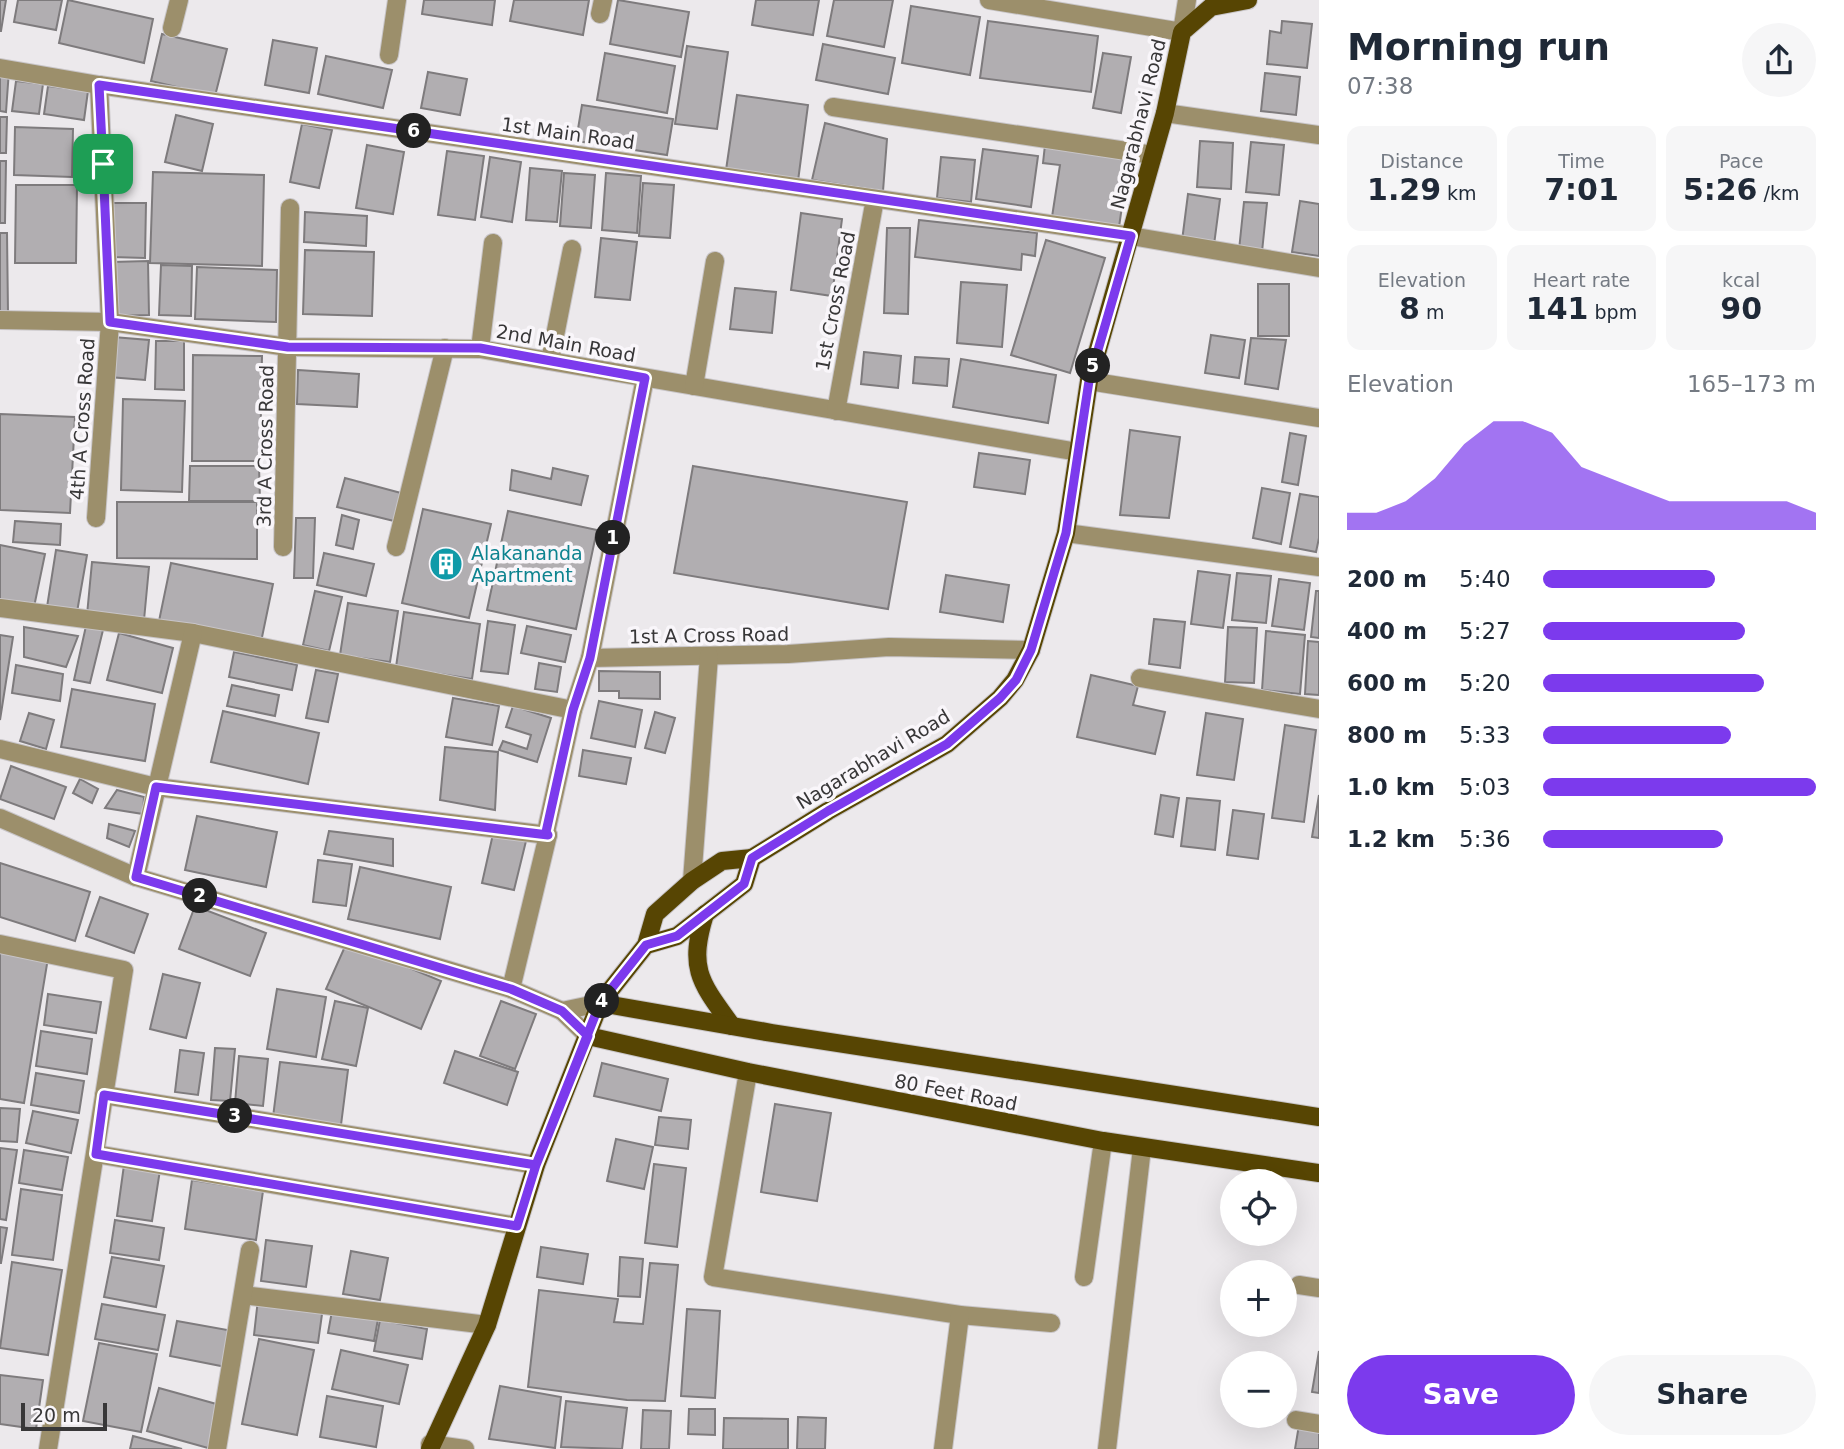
<!DOCTYPE html>
<html lang="en">
<head>
<meta charset="utf-8">
<style>
  body { margin:0; font-family:"DejaVu Sans",sans-serif; background:#f6f6f7; color:#1f2937; height:100vh; display:flex; flex-direction:column; font-size:26px; white-space:nowrap }
  * { box-sizing:border-box; margin:0 }
  p { font-size:23px; color:#747a83 }
  .icon { flex:none; width:38px; height:38px; fill:none; stroke:currentColor; stroke-width:2; stroke-linecap:round; stroke-linejoin:round }
  .map { position:relative; flex:1; overflow:hidden }
  .side { display:flex; flex-direction:column; background:#fff; width:525px }
  .side>* { flex:none }
  .fabs { position:absolute; left:1220px; top:1169px; display:grid; gap:14px }
  .fabs a { display:grid; place-items:center; width:77px; height:77px; border-radius:50%; background:#fff; box-shadow:0 7px 28px #0002; font-size:35px }
  .scale { position:absolute; left:21px; bottom:18px; width:86px; box-sizing:border-box; padding-left:7px; border:4px solid #383738; border-top:0; font-size:19px; line-height:24px; white-space:nowrap; color:#383738; -webkit-text-stroke:5px #f9f6fa; paint-order:stroke }
  .pin { position:absolute; display:grid; place-items:center; width:60px; height:60px; color:#fff; margin:-30px; border-radius:14px; box-shadow:0 4px 10px #0006 }
  .km { position:absolute; width:35px; height:35px; margin:-18px; border-radius:50%; background:#222; color:#fff; font-size:19px; line-height:35px; text-align:center }
  .round { display:grid; place-items:center; flex:none; width:74px; height:74px; border-radius:37px; background:#f6f6f7 }
  .head { display:flex; align-items:center; justify-content:space-between; height:119px; padding:0 28px }
  h1 { font-size:38px; font-weight:700; line-height:52px }
  .metrics { display:grid; grid-template-columns:repeat(3,1fr); gap:10px; height:119px; padding:7px 28px }
  .metrics div { display:grid; align-content:center; border-radius:14px; background:#f6f6f7; text-align:center }
  .metrics b { font-size:30px; font-weight:700 }
  .metrics small { font-size:19px; font-weight:400 }
  .metrics p { font-size:19px }
  .chart { height:196px; padding:14px 28px }
  .chart p { display:flex; justify-content:space-between }
  .chart svg { width:100%; height:126px; margin-top:7px; fill:#7c3aed; opacity:.7 }
  .action { display:flex; gap:14px; margin-top:auto; padding:14px 28px }
  .action a { flex:1; height:80px; border-radius:42px; background:#7c3aed; color:#fff; font-size:28px; font-weight:700; line-height:80px; text-align:center }
  .action a+a { background:#f6f6f7; color:#1f2937 }
  ul { padding:0 28px; list-style:none; font-size:23px }
  li { display:grid; grid-template-columns:112px 84px 1fr; align-items:center; height:52px }
  li i { height:18px; border-radius:9px; background:#7c3aed }
  main { display:flex; flex:1; min-height:0 }
  .map>svg:first-child { display:block }
</style>
</head>
<body>
<main>
<div class="map">
<svg width="1319" height="1449" viewBox="0 0 1319 1449">
  <rect width="100%" height="100%" fill="#ece9ec"/>
  <g fill="#b1aeb1" stroke="#7e7b7d" stroke-width="2">
    <path d="M0 0H6L1 31H0Z"/>
    <path d="M18 0H62L56 30 14 22Z"/>
    <path d="M68 0 153 19 144 63 59 43Z"/>
    <path d="M424 0H495L492 25 422 14Z"/>
    <path d="M514 0H589L583 35 510 21Z"/>
    <path d="M618 0 689 12 681 57 610 44Z"/>
    <path d="M756 0H819L813 35 752 25Z"/>
    <path d="M834 0H893L884 47 827 36Z"/>
    <path d="M911 6 980 17 970 75 902 63Z"/>
    <path d="M988 21 1098 36 1091 92 980 78Z"/>
    <path d="M1282 21 1312 24 1307 68 1267 64 1270 31 1281 33Z"/>
    <path d="M162 34 227 49 215 96 151 81Z"/>
    <path d="M273 40 317 48 309 93 265 85Z"/>
    <path d="M823 44 895 58 888 94 816 80Z"/>
    <path d="M687 46 728 52 717 129 675 124Z"/>
    <path d="M605 53 675 66 667 113 597 100Z"/>
    <path d="M1103 53 1131 57 1121 113 1093 108Z"/>
    <path d="M326 56 392 70 383 108 318 94Z"/>
    <path d="M0 69 9 70 6 112 0 111Z"/>
    <path d="M428 72 467 79 460 115 421 108Z"/>
    <path d="M1265 73 1300 77 1296 115 1261 111Z"/>
    <path d="M16 81 43 84 39 114 12 111Z"/>
    <path d="M48 86 88 91 84 120 44 114Z"/>
    <path d="M737 95 808 105 798 181 726 170Z"/>
    <path d="M582 105 673 119 667 155 576 141Z"/>
    <path d="M176 115 213 124 202 171 165 162Z"/>
    <path d="M0 117H7L6 153H0Z"/>
    <path d="M825 123 887 139 883 191 812 180Z"/>
    <path d="M302 124 332 130 319 188 290 182Z"/>
    <path d="M15 127 73 129 72 177 14 175Z"/>
    <path d="M1200 141 1233 143 1231 189 1197 187Z"/>
    <path d="M1251 142 1284 145 1279 195 1246 192Z"/>
    <path d="M367 145 404 152 393 214 356 208Z"/>
    <path d="M1045 145 1129 158 1119 227 1052 217 1060 165 1043 163Z"/>
    <path d="M983 149 1038 156 1031 207 976 199Z"/>
    <path d="M447 151 484 156 475 220 438 215Z"/>
    <path d="M490 157 521 162 512 222 481 217Z"/>
    <path d="M941 157 975 160 971 202 937 198Z"/>
    <path d="M0 161H6L5 223H0Z"/>
    <path d="M530 168 562 171 557 222 526 220Z"/>
    <path d="M153 172 264 175 262 266 150 263Z"/>
    <path d="M564 173 595 175 591 228 560 226Z"/>
    <path d="M606 173 641 176 637 233 602 230Z"/>
    <path d="M643 183 674 185 670 238 639 236Z"/>
    <path d="M16 185H77L76 263H15Z"/>
    <path d="M1188 194 1220 199 1214 245 1182 241Z"/>
    <path d="M1300 201 1319 204V256L1292 252Z"/>
    <path d="M1244 202 1267 203 1262 252 1239 250Z"/>
    <path d="M113 203H146L145 258 112 257Z"/>
    <path d="M305 212 367 216 366 246 304 242Z"/>
    <path d="M801 213 842 219 832 296 791 290Z"/>
    <path d="M919 220 1037 233 1035 256 1022 254 1021 270 915 257Z"/>
    <path d="M887 228H910L908 314 884 313Z"/>
    <path d="M0 233H7L8 313H0Z"/>
    <path d="M601 238 637 242 630 300 595 297Z"/>
    <path d="M1046 240 1105 258 1070 373 1011 355Z"/>
    <path d="M305 250 374 252 372 316 303 314Z"/>
    <path d="M148 261 149 315 113 316 112 262Z"/>
    <path d="M161 265 192 266 191 316 159 315Z"/>
    <path d="M197 267 277 270 276 322 195 319Z"/>
    <path d="M961 282 1007 285 1002 347 957 343Z"/>
    <rect x="1258" y="284" width="31" height="52"/>
    <path d="M735 288 776 292 772 333 730 329Z"/>
    <path d="M1211 335 1245 340 1239 378 1205 373Z"/>
    <path d="M113 337 149 340 145 380 109 377Z"/>
    <path d="M1251 338 1286 340 1278 389 1245 384Z"/>
    <path d="M156 341H184V390L155 389Z"/>
    <path d="M864 352 901 356 898 388 861 384Z"/>
    <path d="M193 355 262 356 260 461H192Z"/>
    <path d="M915 357 949 359 947 386 913 383Z"/>
    <path d="M961 359 1056 375 1048 423 953 407Z"/>
    <path d="M298 370 359 374 357 407 297 404Z"/>
    <path d="M123 399 185 401 182 492 121 490Z"/>
    <path d="M0 414 75 417 70 513 0 510Z"/>
    <path d="M1130 430 1180 437 1169 518 1120 515Z"/>
    <path d="M1290 433 1306 436 1298 485 1282 482Z"/>
    <path d="M979 453 1030 460 1025 494 974 487Z"/>
    <path d="M190 466H259L260 501H189Z"/>
    <path d="M693 466 907 502 888 609 674 573Z"/>
    <path d="M553 468 588 476 581 505 510 490 512 470 551 479Z"/>
    <path d="M345 478 401 493 394 521 337 507Z"/>
    <path d="M1262 488 1290 493 1281 544 1253 538Z"/>
    <path d="M1300 494 1319 497V538L1316 552 1290 547Z"/>
    <path d="M117 502H257V559L117 558Z"/>
    <path d="M423 509 491 524 469 618 402 603Z"/>
    <path d="M508 511 597 530 576 629 487 610Z"/>
    <path d="M342 515 359 520 353 549 336 545Z"/>
    <path d="M296 518H315L313 578H294Z"/>
    <path d="M15 521 61 524 60 545 13 542Z"/>
    <path d="M0 545 45 554 34 607 0 600Z"/>
    <path d="M56 550 87 555 77 612 47 607Z"/>
    <path d="M324 553 374 564 366 596 317 585Z"/>
    <path d="M92 562 149 567 144 620 87 615Z"/>
    <path d="M171 563 273 584 261 642 159 621Z"/>
    <path d="M1198 571 1230 575 1223 628 1191 624Z"/>
    <path d="M1237 573 1271 576 1266 623 1232 620Z"/>
    <path d="M946 575 1009 585 1003 622 940 612Z"/>
    <path d="M1279 579 1310 583 1304 630 1272 626Z"/>
    <path d="M315 591 342 597 329 651 303 645Z"/>
    <path d="M1316 591H1319V638L1311 637Z"/>
    <path d="M348 603 398 611 390 662 340 655Z"/>
    <path d="M404 612 480 624 472 679 396 667Z"/>
    <path d="M1154 619 1185 622 1180 668 1149 664Z"/>
    <path d="M488 621 515 625 508 674 481 671Z"/>
    <path d="M86 626 103 630 90 683 74 680Z"/>
    <path d="M527 626 571 635 565 662 521 653Z"/>
    <path d="M24 627 78 636 66 667 24 657Z"/>
    <path d="M1228 627 1257 628 1254 683 1225 682Z"/>
    <path d="M1266 631 1305 635 1300 694 1262 690Z"/>
    <path d="M119 633 173 648 162 693 107 680Z"/>
    <path d="M0 635 13 637 0 720Z"/>
    <path d="M1308 641 1319 642V695L1305 694Z"/>
    <path d="M234 652 297 665 292 690 229 677Z"/>
    <path d="M539 663 561 667 557 692 535 689Z"/>
    <path d="M16 665 63 674 60 701 12 693Z"/>
    <path d="M316 670 338 674 328 722 306 718Z"/>
    <path d="M599 671 660 672V699L619 698V691H599Z"/>
    <path d="M1091 675 1138 686 1133 705 1165 712 1155 754 1077 737Z"/>
    <path d="M232 685 279 695 275 716 227 706Z"/>
    <path d="M72 689 155 704 145 761 61 747Z"/>
    <path d="M453 698 499 706 492 745 446 737Z"/>
    <path d="M599 701 642 710 635 747 591 738Z"/>
    <path d="M513 706 551 718 537 762 499 750 503 741 527 749 531 735 506 727Z"/>
    <path d="M223 711 319 733 308 784 211 762Z"/>
    <path d="M655 712 675 718 665 753 645 748Z"/>
    <path d="M29 713 54 720 46 749 20 741Z"/>
    <path d="M1206 713 1243 719 1234 780 1197 775Z"/>
    <path d="M1285 725 1316 730 1304 822 1272 818Z"/>
    <path d="M445 747 498 752 495 810 440 800Z"/>
    <path d="M583 750 631 758 626 784 579 776Z"/>
    <path d="M11 766 66 787 54 819 0 799Z"/>
    <path d="M80 779 98 789 92 803 73 793Z"/>
    <path d="M117 790 144 797 143 814 105 808Z"/>
    <path d="M1161 795 1179 798 1173 837 1155 834Z"/>
    <path d="M1319 795V838L1312 837Z"/>
    <path d="M1187 798 1220 801 1215 850 1181 846Z"/>
    <path d="M1233 810 1264 814 1258 859 1227 855Z"/>
    <path d="M197 816 277 832 266 887 185 870Z"/>
    <path d="M109 824 135 831 129 847 107 838Z"/>
    <path d="M329 831 393 839V866L324 854Z"/>
    <path d="M493 834 526 841 514 890 482 883Z"/>
    <path d="M318 860 352 864 346 906 313 902Z"/>
    <path d="M0 863 90 892 75 941 0 917Z"/>
    <path d="M360 867 451 887 440 939 348 919Z"/>
    <path d="M100 897 148 914 134 953 86 936Z"/>
    <path d="M195 906 266 933 250 976 179 949Z"/>
    <path d="M347 942 441 981 421 1029 326 989Z"/>
    <path d="M0 950 48 958 24 1103 0 1099Z"/>
    <path d="M163 974 200 983 186 1038 150 1029Z"/>
    <path d="M277 989 326 997 316 1057 267 1049Z"/>
    <path d="M48 994 101 1002 96 1033 44 1025Z"/>
    <path d="M335 1001 368 1008 356 1066 322 1059Z"/>
    <path d="M501 1001 536 1014 515 1069 480 1056Z"/>
    <path d="M41 1031 92 1039 87 1074 36 1066Z"/>
    <path d="M215 1048 235 1049 230 1101 211 1100Z"/>
    <path d="M180 1050 204 1053 198 1095 175 1092Z"/>
    <path d="M455 1051 518 1072 507 1105 444 1083Z"/>
    <path d="M239 1056 268 1059 263 1106 235 1103Z"/>
    <path d="M280 1062 348 1070 341 1125 273 1117Z"/>
    <path d="M602 1063 668 1079 661 1111 594 1096Z"/>
    <path d="M36 1073 84 1081 79 1113 31 1105Z"/>
    <path d="M775 1104 831 1113 817 1201 761 1192Z"/>
    <path d="M0 1108 20 1109 17 1142 0 1141Z"/>
    <path d="M33 1111 78 1120 71 1153 26 1143Z"/>
    <path d="M659 1117 691 1120 688 1149 655 1145Z"/>
    <path d="M616 1139 653 1147 644 1189 607 1181Z"/>
    <path d="M0 1148 17 1150 6 1220 0 1219Z"/>
    <path d="M24 1150 68 1157 62 1190 19 1183Z"/>
    <path d="M654 1164 686 1168 677 1247 645 1243Z"/>
    <path d="M124 1165 160 1170 152 1221 117 1216Z"/>
    <path d="M192 1180 263 1191 256 1240 185 1229Z"/>
    <path d="M21 1189 62 1195 53 1260 12 1255Z"/>
    <path d="M115 1220 164 1228 159 1260 110 1253Z"/>
    <path d="M0 1227 7 1228 1 1263H0Z"/>
    <path d="M266 1240 312 1246 306 1287 261 1281Z"/>
    <path d="M541 1247 588 1254 583 1284 537 1277Z"/>
    <path d="M351 1251 388 1258 380 1300 343 1294Z"/>
    <path d="M112 1257 164 1266 156 1307 104 1297Z"/>
    <path d="M620 1257 643 1259 640 1297 618 1296Z"/>
    <path d="M12 1262 62 1270 48 1355 0 1348Z"/>
    <path d="M650 1263 678 1265 665 1401 627 1400 528 1387 539 1290 618 1299 614 1322 643 1324Z"/>
    <path d="M258 1299 323 1307 318 1343 254 1335Z"/>
    <path d="M102 1304 165 1315 158 1350 95 1339Z"/>
    <path d="M687 1309 720 1311 715 1398 681 1396Z"/>
    <path d="M332 1311 378 1319 374 1341 328 1333Z"/>
    <path d="M380 1320 427 1329 422 1359 374 1351Z"/>
    <path d="M177 1321 233 1331 226 1367 170 1356Z"/>
    <path d="M259 1339 314 1350 297 1435 242 1424Z"/>
    <path d="M99 1343 157 1354 141 1432 83 1421Z"/>
    <path d="M341 1350 408 1365 399 1404 332 1389Z"/>
    <path d="M1319 1351V1393L1312 1392Z"/>
    <path d="M0 1375 43 1380 36 1429 0 1424Z"/>
    <path d="M500 1386 561 1397 555 1448 489 1439Z"/>
    <path d="M159 1388 220 1405 208 1448 147 1431Z"/>
    <path d="M327 1396 383 1406 376 1447 320 1437Z"/>
    <path d="M566 1401 627 1408 622 1449 561 1447Z"/>
    <path d="M689 1409H715V1435L688 1434Z"/>
    <path d="M643 1410 671 1411 669 1449H641Z"/>
    <path d="M798 1417 826 1418 825 1449H797Z"/>
    <path d="M724 1418 788 1419V1449H723Z"/>
    <path d="M1299 1425 1319 1429V1449H1295Z"/>
    <path d="M133 1436 182 1449H130Z"/>
  </g>
  <g fill="none" stroke-linecap="round" stroke-linejoin="round">
    <defs>
      <g id="minor">
        <path d="M989 0 1182 32 1187 0"/>
        <path d="M600 14 603 0"/>
        <path d="M172 28 179 0"/>
        <path d="M389 55 397 0"/>
        <path d="M0 68 99 85 1131 236 1319 268"/>
        <path d="M833 107 1153 155"/>
        <path d="M1165 113 1319 135"/>
        <path d="M0 320 110 322 288 347 480 349 1078 452"/>
        <path d="M480 349 493 243"/>
        <path d="M550 361 572 249"/>
        <path d="M645 378 590 658 788 654 889 647 1031 650"/>
        <path d="M1089 381 1319 418"/>
        <path d="M694 386 715 261"/>
        <path d="M836 411 875 199"/>
        <path d="M96 518 110 322 99 85"/>
        <path d="M1066 533 1319 567"/>
        <path d="M283 547 290 208"/>
        <path d="M396 547 445 348"/>
        <path d="M0 608 193 633 573 710"/>
        <path d="M1140 678 1319 709"/>
        <path d="M0 749 156 787 548 835"/>
        <path d="M0 818 136 877 511 989 562 1011"/>
        <path d="M136 877 193 633"/>
        <path d="M692 881 709 656"/>
        <path d="M0 944 124 970 48 1449"/>
        <path d="M511 989 548 835 546 832 573 710 590 658"/>
        <path d="M588 1036 562 1011 600 1003"/>
        <path d="M748 1072 713 1277 960 1315 1051 1323"/>
        <path d="M104 1095 536 1165"/>
        <path d="M96 1154 517 1226"/>
        <path d="M1084 1277 1103 1141"/>
        <path d="M1299 1285 1319 1288"/>
        <path d="M243 1295 487 1325"/>
        <path d="M1296 1420 1319 1424"/>
        <path d="M430 1444 465 1449"/>
        <path d="M217 1449 250 1250"/>
        <path d="M943 1449 960 1315"/>
        <path d="M1107 1449 1142 1148"/>
      </g>
      <g id="major">
        <path d="M752 858 828 811 947 744 1000 698 1015 680 1031 650 1066 533 1089 381 1165 113 1182 32 1211 7 1248 0"/>
        <path d="M705 914C688 969 700 982 732 1026"/>
        <path d="M600 1003 772 1033 1319 1117"/>
        <path d="M588 1036 748 1072 1103 1141 1319 1173"/>
        <path d="M430 1449 487 1325 536 1165 600 1003 646 945 655 914 692 881 722 861 752 858 744 884 677 936 646 945"/>
      </g>
    </defs>
    <use href="#minor" stroke="#c8c5c8" stroke-width="20"/>
    <use href="#major" stroke="#c8c5c8" stroke-width="20"/>
    <use href="#minor" stroke="#9c8f6b" stroke-width="18"/>
    <use href="#major" stroke="#574503" stroke-width="18"/>
  </g>
  <g fill="none" stroke-linecap="round" stroke-linejoin="round">
    <defs>
      <path id="route" d="M103 164 110 322 288 347 480 348 645 378 590 658 573 710 546 832 548 835 156 787 136 877 511 989 562 1011 588 1036 536 1165 104 1095 96 1154 517 1226 536 1165 600 1003 646 945 677 936 744 884 752 858 828 811 947 744 1000 698 1016 680 1031 650 1066 533 1089 381 1131 236 99 85 103 164"/>
    </defs>
    <use href="#route" stroke="#fff" stroke-width="14"/>
    <use href="#route" stroke="#7c3aed" stroke-width="9"/>
  </g>
  <defs>
    <symbol id="building-disc" viewBox="-11 -11 22 22"><circle r="9.5" fill="#0f9aa8" stroke="#f9f6fa"/><path d="M-4-6H4V6H1V3H-1V6H-4ZM-2.5-4.3h1.7v1.8h-1.7ZM.8-4.3h1.7v1.8H.8ZM-2.5-1h1.7V.8h-1.7ZM.8-1h1.7V.8H.8Z" fill="#fff"/></symbol>
  </defs>
  <g fill-rule="evenodd">
    <use href="#building-disc" x="427" y="545" width="38" height="38"/>
  </g>
  <g text-anchor="middle" stroke-width="7" stroke-linejoin="round" paint-order="stroke">
    <g font-size="19" fill="#383738" stroke="#f9f6fa">
      <text transform="translate(1138 124) rotate(-76)" y="7">Nagarabhavi Road</text>
      <text transform="translate(568 133) rotate(8)" y="7">1st Main Road</text>
      <text transform="translate(835 301) rotate(-79)" y="7">1st Cross Road</text>
      <text transform="translate(566 343) rotate(10)" y="7">2nd Main Road</text>
      <text transform="translate(82 419) rotate(-86)" y="7">4th A Cross Road</text>
      <text transform="translate(265 446) rotate(-89)" y="7">3rd A Cross Road</text>
      <text transform="translate(709 635) rotate(-1)" y="7">1st A Cross Road</text>
      <text transform="translate(873 759) rotate(-31)" y="7">Nagarabhavi Road</text>
      <text transform="translate(956 1092) rotate(11)" y="7">80 Feet Road</text>
    </g>
    <g font-size="19" fill="#0d838f" stroke="#f9f6fa" text-anchor="start">
      <text x="471" y="560">Alakananda<tspan x="471" dy="22">Apartment</tspan></text>
    </g>
  </g>
</svg>
<div class="fabs">
<a><svg class="icon" aria-label="locate" viewBox="0 0 24 24"><circle cx="12" cy="12" r="6"/><path d="M12 2v4M12 18v4M2 12h4M18 12h4"/></svg></a>
<a>+</a>
<a>−</a>
</div>
<div class="scale">20 m</div>
<div class="pin" style="left:103px;top:164px;background:#1e9e55"><svg class="icon" aria-label="arrive" viewBox="0 0 24 24"><path d="M6 21V4h12l-3 4 3 4H6"/></svg></div>
<b class="km" style="left:613px;top:538px">1</b>
<b class="km" style="left:200px;top:896px">2</b>
<b class="km" style="left:235px;top:1116px">3</b>
<b class="km" style="left:602px;top:1001px">4</b>
<b class="km" style="left:1093px;top:366px">5</b>
<b class="km" style="left:414px;top:131px">6</b>
</div>
<section class="side">
<div class="head"><div><h1>Morning run</h1><p>07:38</p></div><a class="round"><svg class="icon" aria-label="share" viewBox="0 0 24 24"><path d="M12 15V3M7 8l5-5 5 5M5 13v7h14v-7"/></svg></a></div>
<div class="metrics">
<div><p>Distance</p><b>1.29<small> km</small></b></div>
<div><p>Time</p><b>7:01</b></div>
<div><p>Pace</p><b>5:26<small> /km</small></b></div>
</div>
<div class="metrics">
<div><p>Elevation</p><b>8<small> m</small></b></div>
<div><p>Heart rate</p><b>141<small> bpm</small></b></div>
<div><p>kcal</p><b>90</b></div>
</div>
<div class="chart"><p><span>Elevation</span>165–173 m</p>
<svg viewBox="0 0 160 44" preserveAspectRatio="none"><path d="M0 44V38L10 38L20 34L30 26L40 14L50 6L60 6L70 10L80 22L90 26L100 30L110 34L120 34L130 34L140 34L150 34L160 38V44z"/></svg>
</div>
<ul>
<li><b>200 m</b>5:40<i style="width:63%"></i></li>
<li><b>400 m</b>5:27<i style="width:74%"></i></li>
<li><b>600 m</b>5:20<i style="width:81%"></i></li>
<li><b>800 m</b>5:33<i style="width:69%"></i></li>
<li><b>1.0 km</b>5:03<i style="width:100%"></i></li>
<li><b>1.2 km</b>5:36<i style="width:66%"></i></li>
</ul>
<div class="action"><a>Save</a><a>Share</a></div>
</section>
</main>
</body>
</html>
